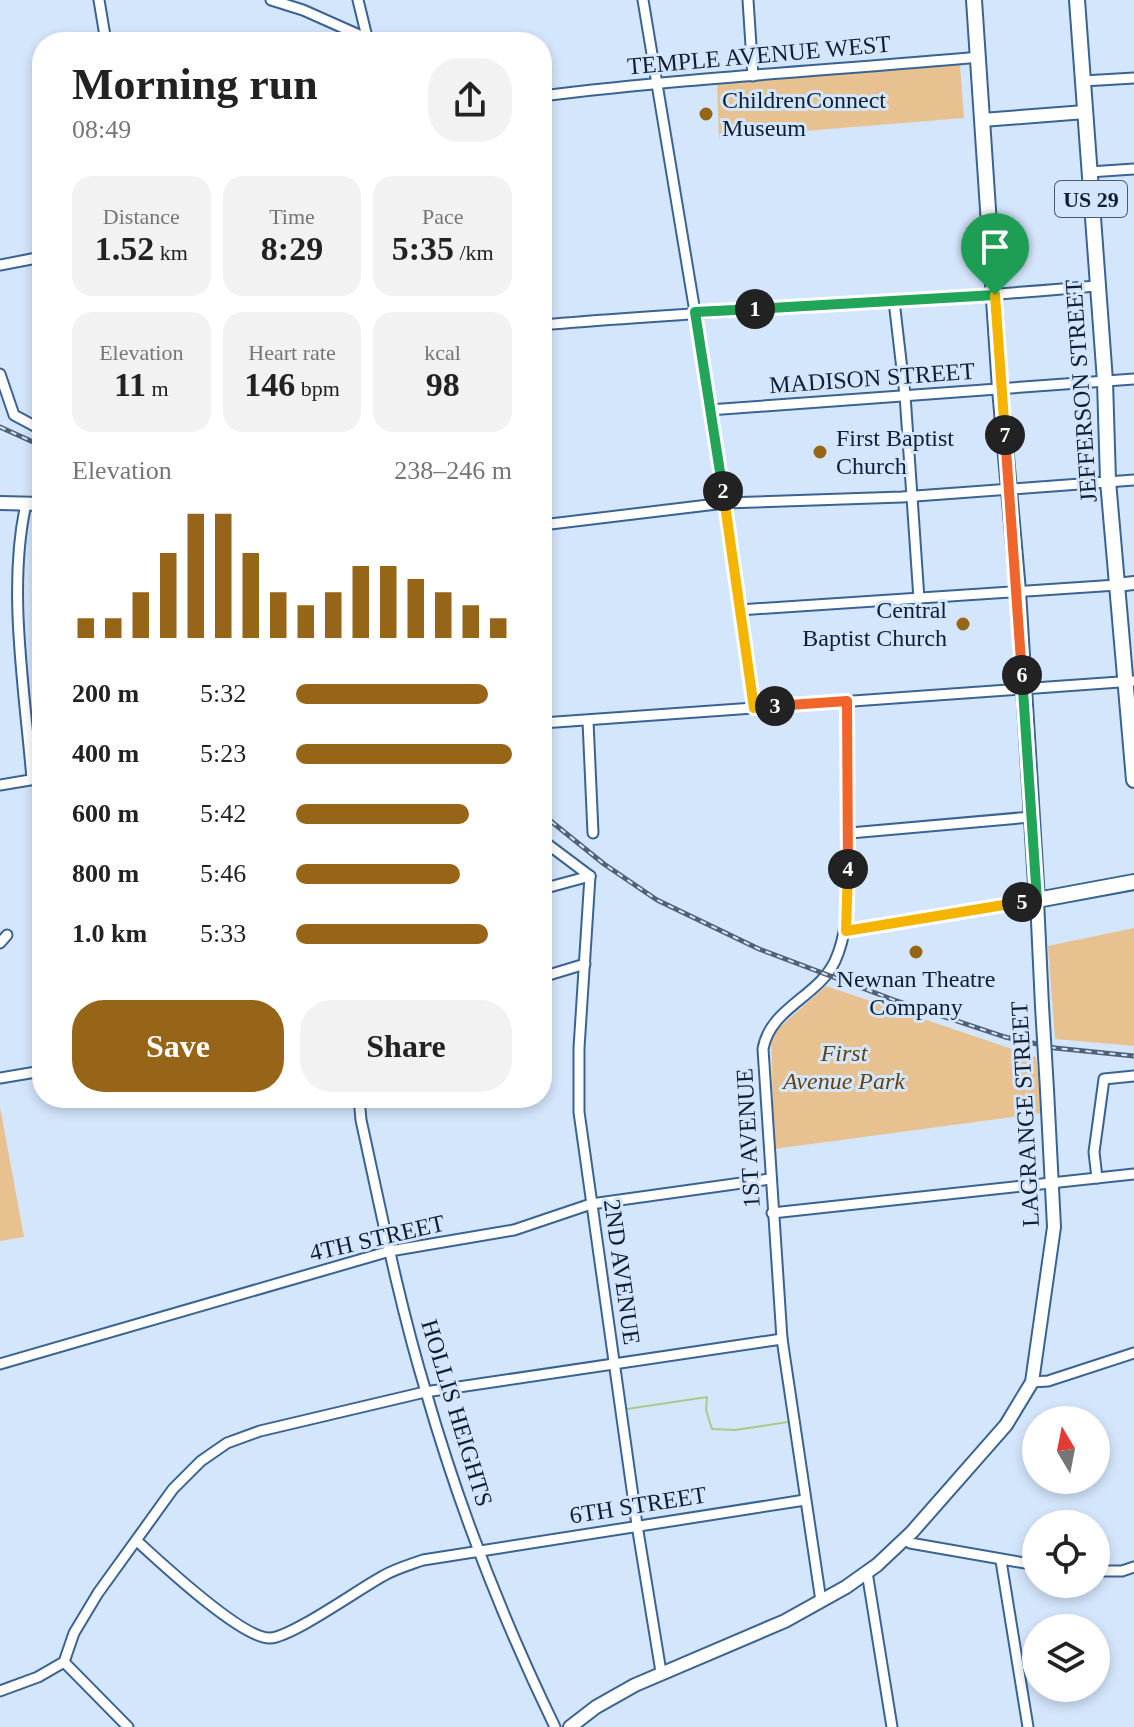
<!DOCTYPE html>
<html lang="en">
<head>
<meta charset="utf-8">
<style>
  body { margin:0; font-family:"Times New Roman",serif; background:#f2f2f2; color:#222; height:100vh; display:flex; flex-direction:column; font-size:30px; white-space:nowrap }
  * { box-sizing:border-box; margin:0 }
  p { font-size:26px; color:#767676 }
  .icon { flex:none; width:44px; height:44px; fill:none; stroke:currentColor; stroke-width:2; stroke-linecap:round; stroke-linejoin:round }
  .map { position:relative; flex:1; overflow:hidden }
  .sheet { position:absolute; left:32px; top:32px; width:520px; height:1076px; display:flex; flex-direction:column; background:#fff; border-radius:32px; box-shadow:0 4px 12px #0003 }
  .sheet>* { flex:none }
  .needle { width:52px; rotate:350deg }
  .buttons { position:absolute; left:1022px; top:1406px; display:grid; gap:16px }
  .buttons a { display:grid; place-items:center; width:88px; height:88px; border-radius:50%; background:#fff; box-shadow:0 4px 12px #0003; font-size:40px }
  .pin { position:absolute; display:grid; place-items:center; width:68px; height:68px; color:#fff; margin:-82px -34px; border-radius:50% 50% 50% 0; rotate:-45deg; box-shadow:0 0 8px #0007 }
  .pin .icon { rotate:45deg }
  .km { position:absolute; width:40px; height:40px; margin:-20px; border-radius:50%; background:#222; color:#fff; font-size:22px; line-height:40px; text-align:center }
  .round { display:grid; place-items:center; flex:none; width:84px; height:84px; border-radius:32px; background:#f2f2f2 }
  .head { display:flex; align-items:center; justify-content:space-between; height:136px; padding:0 40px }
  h1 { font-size:44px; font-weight:700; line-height:60px }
  .figures { display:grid; grid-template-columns:repeat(3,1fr); gap:12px; height:136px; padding:8px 40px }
  .figures div { display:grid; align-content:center; border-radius:20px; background:#f2f2f2; text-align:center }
  .figures b { font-size:34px; font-weight:700 }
  .figures small { font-size:22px; font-weight:400 }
  .figures p { font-size:22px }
  .chart { height:224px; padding:16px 40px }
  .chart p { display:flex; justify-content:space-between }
  .chart svg { width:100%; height:144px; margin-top:8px; stroke:#976518; stroke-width:6 }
  .primary-button { display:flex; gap:16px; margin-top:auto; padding:16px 40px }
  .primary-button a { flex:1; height:92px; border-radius:32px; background:#976518; color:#fff; font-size:32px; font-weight:700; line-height:92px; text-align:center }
  .primary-button a+a { background:#f2f2f2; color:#222 }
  ul { padding:0 40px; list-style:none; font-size:26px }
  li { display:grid; grid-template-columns:128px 96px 1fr; align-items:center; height:60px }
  li i { height:20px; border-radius:10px; background:#976518 }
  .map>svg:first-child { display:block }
</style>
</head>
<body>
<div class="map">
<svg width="1134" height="1727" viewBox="0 0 1134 1727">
  <rect width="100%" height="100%" fill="#d4e6fc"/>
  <g fill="#e7c190">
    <path d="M960 65 964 118 719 138 717 84Z"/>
    <path d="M1134 928V1046L1055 1039 1048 946Z"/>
    <path d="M826 986 1036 1057 1042 1113 774 1149 771 1035Z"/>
    <path d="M0 1107 24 1237 0 1241Z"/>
  </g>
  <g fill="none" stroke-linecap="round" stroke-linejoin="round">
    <path stroke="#a6cc8a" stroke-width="2" d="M627 1409 707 1397 706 1410 712 1429 735 1430 788 1422"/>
    <defs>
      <g id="street">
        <path d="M99 0 106 42"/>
        <path d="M271 0 303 10 375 42"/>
        <path d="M358 0 367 37"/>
        <path d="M643 0 695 312 754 708"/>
        <path d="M748 0 753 76"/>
        <path d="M1083 81 1134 78"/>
        <path d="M542 96C687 78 834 70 979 57"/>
        <path d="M1089 172 1134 169"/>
        <path d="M42 173V175"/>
        <path d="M0 265 42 257"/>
        <path d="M894 301 905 395 919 599"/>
        <path d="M542 325C727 309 912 303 1096 286"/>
        <path d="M0 374 14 415 42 430"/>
        <path d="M709 410 1134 379"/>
        <path d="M26 504C7 588 25 693 32 779"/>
        <path d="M542 525 725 503 902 497 1134 480"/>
        <path d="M739 610 1117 585"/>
        <path d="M588 721 593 833"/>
        <path d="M542 723 1134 681"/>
        <path d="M0 785 42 778"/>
        <path d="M850 833 1031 817"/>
        <path d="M542 840 590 876"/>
        <path d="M590 876 579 1048V1112L637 1525 661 1672"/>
        <path d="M542 889 590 876"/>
        <path d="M846 931 1037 900"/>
        <path d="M0 943 7 935"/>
        <path d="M542 977 585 964"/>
        <path d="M0 1078 42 1071"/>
        <path d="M359 1098 361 1120C381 1211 399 1303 426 1392 459 1507 503 1620 555 1727"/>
        <path d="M1097 1178 1094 1152 1104 1079 1134 1076"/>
        <path d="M772 1213 1134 1174"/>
        <path d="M0 1364 390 1251 514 1230 591 1204 770 1179"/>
        <path d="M1032 1382 1048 1381 1134 1353"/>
        <path d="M905 1539 910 1543 1036 1565"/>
        <path d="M137 1541C160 1562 242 1639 270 1638 292 1637 359 1589 383 1576 395 1569 409 1565 423 1560L805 1500"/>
        <path d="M1001 1561 1028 1727"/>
        <path d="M1096 1571H1122L1134 1567"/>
        <path d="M867 1572 892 1727"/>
        <path d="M821 1601 782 1339 763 1049C770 1008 818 997 835 961 848 932 847 904 848 872 850 815 848 758 847 701"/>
        <path d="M64 1662 128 1727"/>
        <path d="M0 1691 38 1677 64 1662 74 1633 98 1593 173 1489 201 1461 227 1443 260 1431 425 1392 782 1339"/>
      </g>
      <g id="secondary">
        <path d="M982 120 1085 112"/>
        <path d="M0 503 42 504"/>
        <path d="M1117 585 1134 583"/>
        <path d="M1037 900 1042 1006"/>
        <path d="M570 1727 596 1707 635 1685 785 1621 846 1587 877 1565 912 1532 1006 1425 1032 1382 1054 1227 1047 1090"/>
      </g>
      <g id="primary">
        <path d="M974 0 1000 389 1018 591 1037 900 1134 882"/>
        <path d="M1077 0 1105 381 1108 481 1134 780"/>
      </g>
    </defs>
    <use href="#street" stroke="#3a6392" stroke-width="13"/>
    <use href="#secondary" stroke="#3a6392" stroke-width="16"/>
    <use href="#primary" stroke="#3a6392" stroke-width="18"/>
    <use href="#street" stroke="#fff" stroke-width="9"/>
    <use href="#secondary" stroke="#fff" stroke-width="12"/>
    <use href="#primary" stroke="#fff" stroke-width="14"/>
    <defs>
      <g id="rail">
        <path d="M0 427 42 446"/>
        <path d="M542 814 604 864 657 900 759 949 894 1000 1005 1037 1055 1048 1134 1056"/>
      </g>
    </defs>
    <use href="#rail" stroke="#506176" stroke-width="5"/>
    <use href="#rail" stroke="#d4e6fc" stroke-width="2" stroke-dasharray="6" stroke-linecap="butt"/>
    <defs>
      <path id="secondary-bridge" d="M1042 1006 1047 1090"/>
    </defs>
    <use href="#secondary-bridge" stroke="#3a6392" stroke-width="16" stroke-linecap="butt"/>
    <use href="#secondary-bridge" stroke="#fff" stroke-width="12"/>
  </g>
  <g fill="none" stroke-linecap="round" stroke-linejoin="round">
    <defs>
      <path id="split-1" d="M755 309 995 295"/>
      <path id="split-2" d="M723 491 695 312 755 309"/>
      <path id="split-3" d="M723 491 754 708 775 706"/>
      <path id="split-4" d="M775 706 847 701 848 869"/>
      <path id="split-5" d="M848 869 846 931 1022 902"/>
      <path id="split-6" d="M1022 902 1037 900 1022 675"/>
      <path id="split-7" d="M1005 435 1022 675"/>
      <path id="split-8" d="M995 295 1005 435"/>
    </defs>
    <use href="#split-1" stroke="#fff" stroke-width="16"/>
    <use href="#split-2" stroke="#fff" stroke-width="16"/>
    <use href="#split-3" stroke="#fff" stroke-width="16"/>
    <use href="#split-4" stroke="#fff" stroke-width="16"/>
    <use href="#split-5" stroke="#fff" stroke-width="16"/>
    <use href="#split-6" stroke="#fff" stroke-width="16"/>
    <use href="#split-7" stroke="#fff" stroke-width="16"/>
    <use href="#split-8" stroke="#fff" stroke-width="16"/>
    <use href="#split-1" stroke="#22a559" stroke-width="10"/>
    <use href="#split-2" stroke="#22a559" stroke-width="10"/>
    <use href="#split-3" stroke="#f5b400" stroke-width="10"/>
    <use href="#split-4" stroke="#f0652b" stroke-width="10"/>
    <use href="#split-5" stroke="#f5b400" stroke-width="10"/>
    <use href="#split-6" stroke="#22a559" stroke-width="10"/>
    <use href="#split-7" stroke="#f0652b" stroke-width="10"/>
    <use href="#split-8" stroke="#f5b400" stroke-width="10"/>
  </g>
  <g fill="#976518" stroke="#d4e6fc" stroke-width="3">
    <circle cx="706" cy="114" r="8"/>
    <circle cx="820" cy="452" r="8"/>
    <circle cx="963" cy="624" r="8"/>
    <circle cx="916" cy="952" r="8"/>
  </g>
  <g text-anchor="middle" stroke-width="6" stroke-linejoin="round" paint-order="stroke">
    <rect fill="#d4e6fc" stroke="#495b6f" stroke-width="2" x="1055" y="181" width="72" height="36" rx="6"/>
    <g font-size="22" font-weight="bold" fill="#0e1f33">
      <text x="1091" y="207">US 29</text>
    </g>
    <g font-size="24" fill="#0e1f33" stroke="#d4e6fc">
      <text transform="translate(759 55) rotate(-5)" y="8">TEMPLE AVENUE WEST</text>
      <text transform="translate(872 378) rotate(-4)" y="8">MADISON STREET</text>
      <text transform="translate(1081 391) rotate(-94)" y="8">JEFFERSON STREET</text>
      <text transform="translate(1025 1114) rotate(-93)" y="8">LAGRANGE STREET</text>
      <text transform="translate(748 1138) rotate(-93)" y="8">1ST AVENUE</text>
      <text transform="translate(377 1238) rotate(-13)" y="8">4TH STREET</text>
      <text transform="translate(622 1272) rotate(82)" y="8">2ND AVENUE</text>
      <text transform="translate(457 1413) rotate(73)" y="8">HOLLIS HEIGHTS</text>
      <text transform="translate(638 1505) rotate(-9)" y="8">6TH STREET</text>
    </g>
    <g font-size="24" fill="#0e1f33" stroke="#d4e6fc" text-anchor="start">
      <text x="722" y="108">ChildrenConnect<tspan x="722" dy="28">Museum</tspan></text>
      <text x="836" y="446">First Baptist<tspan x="836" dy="28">Church</tspan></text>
      <text x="947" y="618" text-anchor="end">Central<tspan x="947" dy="28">Baptist Church</tspan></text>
      <text x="916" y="987" text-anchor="middle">Newnan Theatre<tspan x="916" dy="28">Company</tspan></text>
    </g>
    <g font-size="24" font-style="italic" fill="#634313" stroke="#d4e6fc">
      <text x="844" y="1061">First<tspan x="844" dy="28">Avenue Park</tspan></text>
    </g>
  </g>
</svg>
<div class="buttons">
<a><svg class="needle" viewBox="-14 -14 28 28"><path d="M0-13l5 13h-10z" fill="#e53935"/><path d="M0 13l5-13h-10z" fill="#767676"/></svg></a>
<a><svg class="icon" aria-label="locate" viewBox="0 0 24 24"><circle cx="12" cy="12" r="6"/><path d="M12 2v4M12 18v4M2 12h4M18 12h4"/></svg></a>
<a><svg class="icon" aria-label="layers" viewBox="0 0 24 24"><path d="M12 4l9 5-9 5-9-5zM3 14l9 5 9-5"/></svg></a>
</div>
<div class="pin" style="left:995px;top:295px;background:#1e9e55"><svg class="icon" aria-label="arrive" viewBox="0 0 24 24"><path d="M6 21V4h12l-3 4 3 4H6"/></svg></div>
<b class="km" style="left:755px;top:309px">1</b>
<b class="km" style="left:723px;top:491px">2</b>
<b class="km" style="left:775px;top:706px">3</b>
<b class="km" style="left:848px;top:869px">4</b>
<b class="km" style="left:1022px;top:902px">5</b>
<b class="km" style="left:1022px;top:675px">6</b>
<b class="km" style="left:1005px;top:435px">7</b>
<section class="sheet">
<div class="head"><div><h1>Morning run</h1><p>08:49</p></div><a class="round"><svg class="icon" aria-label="share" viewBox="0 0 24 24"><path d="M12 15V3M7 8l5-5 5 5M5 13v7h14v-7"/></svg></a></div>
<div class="figures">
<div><p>Distance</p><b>1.52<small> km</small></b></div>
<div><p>Time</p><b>8:29</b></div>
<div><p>Pace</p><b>5:35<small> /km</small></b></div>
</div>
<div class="figures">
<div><p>Elevation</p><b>11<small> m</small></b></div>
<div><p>Heart rate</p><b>146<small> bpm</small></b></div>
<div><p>kcal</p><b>98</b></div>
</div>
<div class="chart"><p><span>Elevation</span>238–246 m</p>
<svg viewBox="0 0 160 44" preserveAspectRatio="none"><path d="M5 44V38M15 44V38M25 44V30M35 44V18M45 44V6M55 44V6M65 44V18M75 44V30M85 44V34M95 44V30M105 44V22M115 44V22M125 44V26M135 44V30M145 44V34M155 44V38"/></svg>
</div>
<ul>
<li><b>200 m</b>5:32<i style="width:89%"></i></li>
<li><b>400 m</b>5:23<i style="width:100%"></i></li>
<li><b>600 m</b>5:42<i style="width:80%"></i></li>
<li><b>800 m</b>5:46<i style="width:76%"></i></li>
<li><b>1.0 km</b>5:33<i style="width:89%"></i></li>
</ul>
<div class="primary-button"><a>Save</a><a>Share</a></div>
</section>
</div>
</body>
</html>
